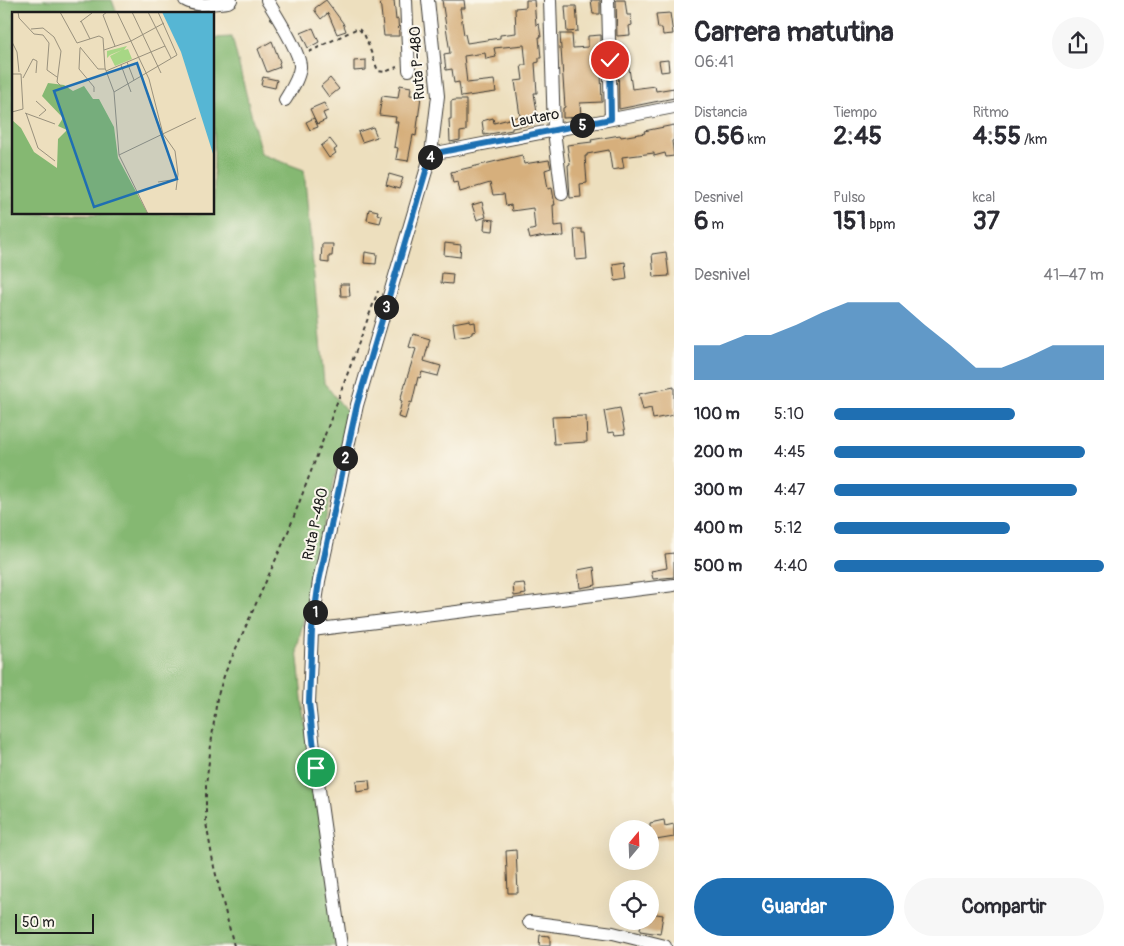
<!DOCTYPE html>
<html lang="es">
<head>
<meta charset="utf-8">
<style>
  body { margin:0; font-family:Pangolin,sans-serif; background:#f7f7f7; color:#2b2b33; height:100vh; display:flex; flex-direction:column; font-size:19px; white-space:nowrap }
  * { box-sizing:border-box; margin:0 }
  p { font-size:16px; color:#7c7c81 }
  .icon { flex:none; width:28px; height:28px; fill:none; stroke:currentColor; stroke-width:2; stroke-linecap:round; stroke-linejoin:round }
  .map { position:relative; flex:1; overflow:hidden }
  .drawer { display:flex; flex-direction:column; background:#fff; width:450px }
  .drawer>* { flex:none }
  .needle { width:32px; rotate:19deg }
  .fabs { position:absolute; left:609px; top:820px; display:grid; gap:10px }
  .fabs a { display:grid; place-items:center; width:50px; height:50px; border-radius:50%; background:#fff; box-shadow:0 5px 20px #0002; font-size:25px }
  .scale { position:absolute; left:15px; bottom:12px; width:79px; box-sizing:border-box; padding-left:5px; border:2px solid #1c1c1c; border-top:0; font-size:14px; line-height:18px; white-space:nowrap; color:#1c1c1c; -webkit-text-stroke:4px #fbf7ec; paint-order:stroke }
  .pin { position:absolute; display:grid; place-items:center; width:42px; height:42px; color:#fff; margin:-21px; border:2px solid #fff; border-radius:50%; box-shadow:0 1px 5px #0007 }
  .km { position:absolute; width:25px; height:25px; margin:-12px; border-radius:50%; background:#222; color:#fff; font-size:14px; line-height:25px; text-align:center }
  .round { display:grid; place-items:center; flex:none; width:52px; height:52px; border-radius:26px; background:#f7f7f7 }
  .head { display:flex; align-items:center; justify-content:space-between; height:85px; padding:0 20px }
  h1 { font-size:28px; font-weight:700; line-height:38px }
  .stats { display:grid; grid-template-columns:repeat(3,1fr); gap:8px; height:85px; padding:5px 20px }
  .stats div { display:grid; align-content:center }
  .stats b { font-size:25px; font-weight:700 }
  .stats small { font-size:14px; font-weight:400 }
  .stats p { font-size:14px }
  .chart { height:140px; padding:10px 20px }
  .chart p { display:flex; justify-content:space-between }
  .chart svg { width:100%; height:90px; margin-top:5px; fill:#1f6fb2; opacity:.7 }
  .primary-button { display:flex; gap:10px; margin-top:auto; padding:10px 20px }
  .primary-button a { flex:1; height:58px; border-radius:30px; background:#1f6fb2; color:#fff; font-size:20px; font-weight:700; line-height:58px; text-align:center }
  .primary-button a+a { background:#f7f7f7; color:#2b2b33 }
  ul { padding:0 20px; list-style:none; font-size:16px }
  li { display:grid; grid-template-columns:80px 60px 1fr; align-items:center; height:38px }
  li i { height:12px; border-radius:6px; background:#1f6fb2 }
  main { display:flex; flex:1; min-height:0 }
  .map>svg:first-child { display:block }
</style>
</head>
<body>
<main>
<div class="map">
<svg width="674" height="946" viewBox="0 0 674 946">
  <rect width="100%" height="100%" fill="#fbf7ec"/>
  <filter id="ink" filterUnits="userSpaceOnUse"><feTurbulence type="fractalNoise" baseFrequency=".02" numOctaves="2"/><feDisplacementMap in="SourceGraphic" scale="10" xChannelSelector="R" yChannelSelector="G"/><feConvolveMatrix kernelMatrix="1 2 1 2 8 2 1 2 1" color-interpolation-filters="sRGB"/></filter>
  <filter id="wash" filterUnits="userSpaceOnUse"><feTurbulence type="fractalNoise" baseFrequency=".0096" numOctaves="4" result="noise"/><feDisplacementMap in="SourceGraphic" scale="20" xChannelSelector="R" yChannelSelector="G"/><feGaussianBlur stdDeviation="1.12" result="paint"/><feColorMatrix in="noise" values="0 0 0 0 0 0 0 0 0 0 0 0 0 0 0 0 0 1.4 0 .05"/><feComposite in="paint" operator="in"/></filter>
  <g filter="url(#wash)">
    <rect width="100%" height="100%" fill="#eddfbe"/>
    <path fill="#85b872" stroke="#506a47" d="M0 0H112L117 14H14V214H214V38L232 37 261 154 304 170 324 383 349 414 297 649 303 708 345 946H0Z"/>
    <g id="blocks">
      <g fill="#d6af7b">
        <path d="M326 0 343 23 346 31 337 34 328 13 321 19 315 11V8Z"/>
        <path d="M380 0H394L396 20 398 19 399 36H384Z"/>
        <path d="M442 0H464L465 8H460L464 35 465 34 467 43 500 38V35L516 33 515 8 526 7V0H534L536 25 539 24 541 37H539L541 58H539V62L535 63 537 93H534L537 113H534L535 124 512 128V130L484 135 482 121 493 118 494 123 520 116 515 81 523 80 521 65H526L524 45 494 48 496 57 486 59 485 53 464 56 467 83 494 80 496 92 461 97 459 82 454 83 452 69 446 70 444 54 450 53Z"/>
        <path d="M591 0H600V14H593Z"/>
        <path d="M616 0H625L627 15H631L632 25 629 26 630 35 617 36Z"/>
        <path d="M565 6H576L578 31 567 32Z"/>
        <path d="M670 13 673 34 663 35 662 28H658L656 14Z"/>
        <path d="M313 28 319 42 308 48 301 33Z"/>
        <path d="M560 34H572L573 48 588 47V36L601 35V44H600L602 102 580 103 581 117 563 118V108L565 107Z"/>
        <path d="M272 41 280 62 279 63 280 67 267 72 258 49Z"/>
        <path d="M627 54 632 89 655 86 656 91 674 88V98L619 109 618 55Z"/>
        <path d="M366 60V70L354 71V61Z"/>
        <path d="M668 60 669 71 661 72 659 61Z"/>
        <path d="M263 77 277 80 275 88 261 85Z"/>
        <path d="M330 78 339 89 329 97 321 86Z"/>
        <path d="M400 85 411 87 410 95 421 96 416 136 413 135 408 161 396 159 398 148 394 147 398 122H395L396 117 379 115 382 96 398 98Z"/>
        <path d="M455 100H466V131L460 132V140L450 142 449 119H451V101Z"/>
        <path d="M324 103 328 111 323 113 326 120 317 124 310 109Z"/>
        <path d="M314 118 318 127 310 130 306 122Z"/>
        <path d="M674 125V140L672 141 674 156 666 157 665 153 654 156V153L622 157 624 168 612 170 609 150 587 154V156H585L587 183 580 184 581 197 570 198 568 165 570 164 567 145 592 142 591 140 620 135 621 137 645 133 644 131Z"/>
        <path d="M373 127 377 137 362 142 358 132Z"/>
        <path d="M330 139 337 148 334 150 336 153 329 158 321 146Z"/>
        <path d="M522 155 524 164 549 160 551 168 545 170 548 189 552 188 555 205H553L554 226 563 225 564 236 544 237V236L530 239 528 231 535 229 533 208 512 211 511 205 506 206 504 194 493 195 490 183 460 192 458 182 453 183 451 172Z"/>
        <path d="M389 174 403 178 399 189 386 185Z"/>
        <path d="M482 202 486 217 477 220 472 205Z"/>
        <path d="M369 209 378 211 377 214 382 216 380 223 367 220Z"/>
        <path d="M485 219 494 220 493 231 484 230Z"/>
        <path d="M574 229H582V233H585L587 259 576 260Z"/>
        <path d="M445 243 461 245 460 257 444 255Z"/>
        <path d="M322 244H333L332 256H329V263L321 262Z"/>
        <path d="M365 252 377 254 376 264 364 263Z"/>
        <path d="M666 252 669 276 654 277 652 254Z"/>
        <path d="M625 262 627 279 615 281 613 264Z"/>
        <path d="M442 273 453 274 452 284 441 283Z"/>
        <path d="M340 284H349L350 296H341Z"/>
        <path d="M470 320V323L475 322 476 331 472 332V334L455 337 453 323Z"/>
        <path d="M413 334 430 339 424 361 441 366 438 376 422 372 420 378 418 377 412 403 410 402 405 419 398 417 402 401 400 400 416 349 409 347Z"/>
        <path d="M674 387V415L653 419 651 408 643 410 639 394Z"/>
        <path d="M620 408 625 434 615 435 614 432 608 433 604 411Z"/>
        <path d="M586 416 587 442 554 444 552 417Z"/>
        <path d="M674 553V577L653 579 651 571 667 568 665 554Z"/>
        <path d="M594 567 596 585 580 588 578 570Z"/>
        <path d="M524 583 526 594 514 596 513 584Z"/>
        <path d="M369 780 370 790 357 792 356 781Z"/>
        <path d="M664 820 665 826 674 824V837L650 841V823Z"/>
        <path d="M516 850 518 893H508L506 851Z"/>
        <path d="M650 913 663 915 660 934 640 931 641 921H650Z"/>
        <path d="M540 935 550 936V946H539Z"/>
      </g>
    </g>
  </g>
  <g filter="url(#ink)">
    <use href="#blocks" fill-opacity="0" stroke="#3b3934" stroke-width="1"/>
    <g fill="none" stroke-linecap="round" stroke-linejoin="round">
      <defs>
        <g id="minor">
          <path d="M185 0C198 8 214 3 228 2L231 0"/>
          <path d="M267 0C275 13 301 54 300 67 299 79 291 90 285 100"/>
          <path d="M406 0 409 70"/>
          <path d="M550 0 554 131 562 194"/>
          <path d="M608 0 611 119"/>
          <path d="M431 154 674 107"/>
          <path d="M312 630 674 585"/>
          <path d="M529 922 613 933 665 946"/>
          <path d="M341 946 316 768 309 703 312 630 319 581 357 405 431 154 438 96 428 0"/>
        </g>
      </defs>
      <use href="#minor" stroke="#3b3934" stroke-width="14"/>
      <g stroke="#3b3934" stroke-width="2" stroke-dasharray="4 4" stroke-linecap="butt">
        <path d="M309 52 358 28 365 36 378 71 385 72 397 67"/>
        <path d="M234 946 214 867 206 823V785L217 698 225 673 288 532 326 432 378 291"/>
      </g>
      <use href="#minor" stroke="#fff" stroke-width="12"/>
    </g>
  </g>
  <g fill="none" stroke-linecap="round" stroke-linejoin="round" filter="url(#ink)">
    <defs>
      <path id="route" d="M316 768 309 702 312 630 319 581 357 405 431 154 611 119 610 60"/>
    </defs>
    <use href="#route" stroke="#fff" stroke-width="10"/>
    <use href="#route" stroke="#1f6fb2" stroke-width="6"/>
  </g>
  <g text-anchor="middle" stroke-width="4" stroke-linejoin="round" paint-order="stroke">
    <g font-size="15" fill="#1c1c1c" stroke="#fbf7ec">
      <text transform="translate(417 63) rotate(-94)" y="5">Ruta P-480</text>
      <text transform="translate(535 118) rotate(-11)" y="5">Lautaro</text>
      <text transform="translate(315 524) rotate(-78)" y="5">Ruta P-480</text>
    </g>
  </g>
  <g transform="translate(12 12)">
    <rect width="202" height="202" fill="#eddfbe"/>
    <path d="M115 34 112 38 116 37 120 47 103 54 98 44 110 38 98 43 95 46V39Z" fill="#a7d785"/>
    <path d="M36 71 52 73 61 79 72 74 81 87H87L102 115 106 146 136 202H0V108L9 116 22 140 45 156 46 127 55 118 46 114 51 106 30 84Z" fill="#85b872"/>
    <path d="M150 0H200L202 4V145L169 40Z" fill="#56b6d4"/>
    <path fill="none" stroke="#99917d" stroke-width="1" d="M6 0 7 6 22 22 31 23 37 31 35 58 45 65M48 0 65 31 87 24 91 26 93 56 102 80 107 143 136 202M95 0 91 3 103 34M105 0 137 67 151 122 163 139 166 162 164 178M120 0 149 61M136 0 159 46M69 9 78 27M68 10 80 1M19 17 31 16 42 25 49 39 45 70 50 75M0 30 5 40 7 60M68 35 86 57H93M68 36 67 57 82 75V80M92 38 119 29 152 11M115 50 122 68M109 53 119 80M94 59 153 34M0 62H9L11 97 0 100M11 66 21 47 25 49 24 61M102 80 165 43 146 0M24 89 34 98 27 104M13 101 43 112M14 101 26 136 43 149M107 143 184 106M146 170 166 167"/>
    <path fill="#1f6fb2" fill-opacity="0.15" stroke="#1f6fb2" stroke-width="2.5" d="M125 51 165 167 82 195 42 79Z"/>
    <rect width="202" height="202" fill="none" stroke="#1c1c1c" stroke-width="2.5"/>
  </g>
</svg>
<div class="fabs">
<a><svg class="needle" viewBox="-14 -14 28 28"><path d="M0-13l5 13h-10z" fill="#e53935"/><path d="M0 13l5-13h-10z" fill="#7c7c81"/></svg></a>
<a><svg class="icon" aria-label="locate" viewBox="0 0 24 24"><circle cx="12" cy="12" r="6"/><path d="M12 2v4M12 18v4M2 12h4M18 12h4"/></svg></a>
</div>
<div class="scale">50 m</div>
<div class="pin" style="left:316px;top:768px;background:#1e9e55"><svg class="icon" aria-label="arrive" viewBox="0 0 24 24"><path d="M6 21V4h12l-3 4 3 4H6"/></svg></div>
<div class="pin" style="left:610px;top:60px;background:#d93025"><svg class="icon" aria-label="check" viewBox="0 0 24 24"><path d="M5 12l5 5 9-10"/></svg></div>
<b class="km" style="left:315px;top:612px">1</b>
<b class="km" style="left:345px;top:458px">2</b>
<b class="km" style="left:386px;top:307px">3</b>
<b class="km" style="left:430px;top:157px">4</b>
<b class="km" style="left:582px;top:125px">5</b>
</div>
<section class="drawer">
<div class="head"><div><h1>Carrera matutina</h1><p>06:41</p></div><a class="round"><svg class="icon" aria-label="share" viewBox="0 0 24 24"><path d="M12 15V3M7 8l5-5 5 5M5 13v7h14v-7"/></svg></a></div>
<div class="stats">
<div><p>Distancia</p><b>0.56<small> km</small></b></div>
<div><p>Tiempo</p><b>2:45</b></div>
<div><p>Ritmo</p><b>4:55<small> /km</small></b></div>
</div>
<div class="stats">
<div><p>Desnivel</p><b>6<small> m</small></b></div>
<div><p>Pulso</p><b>151<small> bpm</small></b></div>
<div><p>kcal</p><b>37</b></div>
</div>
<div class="chart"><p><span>Desnivel</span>41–47 m</p>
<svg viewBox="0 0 160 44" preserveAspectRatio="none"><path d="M0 44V27L10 27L20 22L30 22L40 17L50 11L60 6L70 6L80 6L90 17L100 27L110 38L120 38L130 33L140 27L150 27L160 27V44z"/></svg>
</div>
<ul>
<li><b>100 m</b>5:10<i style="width:67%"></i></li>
<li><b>200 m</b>4:45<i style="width:93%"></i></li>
<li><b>300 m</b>4:47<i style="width:90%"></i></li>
<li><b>400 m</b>5:12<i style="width:65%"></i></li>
<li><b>500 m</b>4:40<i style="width:100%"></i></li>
</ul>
<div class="primary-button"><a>Guardar</a><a>Compartir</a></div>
</section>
</main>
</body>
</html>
